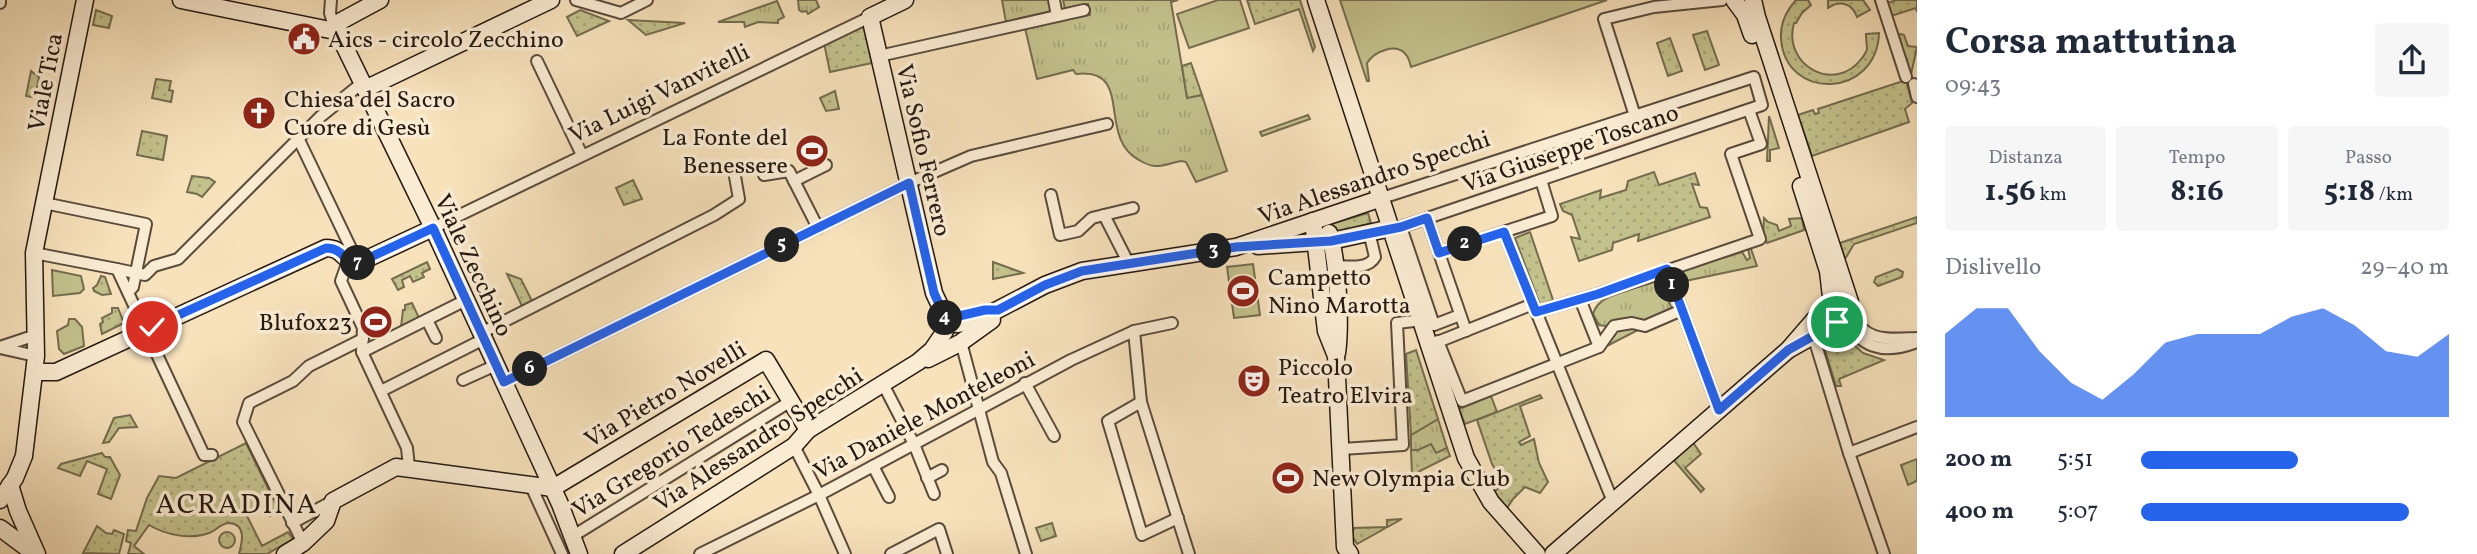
<!DOCTYPE html>
<html lang="it">
<head>
<meta charset="utf-8">
<style>
  body { margin:0; font-family:Vollkorn,serif; background:#f6f6f7; color:#1f2937; height:100vh; display:flex; flex-direction:column; font-size:26px; white-space:nowrap }
  * { box-sizing:border-box; margin:0 }
  p { font-size:23px; color:#747a83 }
  .icon { flex:none; width:38px; height:38px; fill:none; stroke:currentColor; stroke-width:2; stroke-linecap:round; stroke-linejoin:round }
  .map { position:relative; flex:1; overflow:hidden }
  .drawer { display:flex; flex-direction:column; background:#fff; width:560px }
  .drawer>* { flex:none }
  .pin { position:absolute; display:grid; place-items:center; width:60px; height:60px; color:#fff; margin:-30px; border:4px solid #fff; border-radius:50%; box-shadow:0 2px 7px #0007 }
  .km { position:absolute; width:35px; height:35px; margin:-18px; border-radius:50%; background:#222; color:#fff; font-size:19px; line-height:35px; text-align:center }
  .round { display:grid; place-items:center; flex:none; width:74px; height:74px; border-radius:7px; background:#f6f6f7 }
  .summary { display:flex; align-items:center; justify-content:space-between; height:119px; padding:0 28px }
  h1 { font-size:38px; font-weight:700; line-height:52px }
  .metrics { display:grid; grid-template-columns:repeat(3,1fr); gap:10px; height:119px; padding:7px 28px }
  .metrics div { display:grid; align-content:center; border-radius:7px; background:#f6f6f7; text-align:center }
  .metrics b { font-size:30px; font-weight:700 }
  .metrics small { font-size:19px; font-weight:400 }
  .metrics p { font-size:19px }
  .chart { height:196px; padding:14px 28px }
  .chart p { display:flex; justify-content:space-between }
  .chart svg { width:100%; height:126px; margin-top:7px; fill:#2563eb; opacity:.7 }
  ul { padding:0 28px; list-style:none; font-size:23px }
  li { display:grid; grid-template-columns:112px 84px 1fr; align-items:center; height:52px }
  li i { height:18px; border-radius:9px; background:#2563eb }
  main { display:flex; flex:1; min-height:0 }
  .map>svg:first-child { display:block }
</style>
</head>
<body>
<main>
<div class="map">
<svg width="1917" height="554" viewBox="0 0 1917 554">
  <defs>
    <pattern id="grass-tufts" width="24" height="20" patternUnits="userSpaceOnUse" patternTransform="scale(1.75)"><rect width="24" height="20" fill="#c3c18c"/><path d="M3 7l-1-3M5 7V3M7 7l1-3M15 17l-1-3M17 17v-4M19 17l1-3" fill="none" stroke="#a7a578"/></pattern>
    <pattern id="garden-dots" width="8" height="8" patternUnits="userSpaceOnUse" patternTransform="scale(1.75)"><rect width="8" height="8" fill="#c3c18c"/><path d="M2 2h.1M6 6h.1" fill="none" stroke="#a7a578" stroke-width="1.8" stroke-linecap="round"/></pattern>
  </defs>
  <rect width="100%" height="100%" fill="#f7e2bc"/>
  <filter id="stains"><feTurbulence type="fractalNoise" baseFrequency=".00286" numOctaves="4"/><feColorMatrix values="0 0 0 0 .2 0 0 0 0 .09 0 0 0 0 .02 0 0 0 .5 -.17"/></filter>
  <radialGradient id="worn" r=".72"><stop offset=".6" stop-color="#630" stop-opacity="0"/><stop offset="1" stop-color="#630" stop-opacity=".3"/></radialGradient>
  <g fill="url(#grass-tufts)" stroke="#746d4f" stroke-width="2">
    <path d="M798 0H816L819 7 808 14 806 11 802 12 799 10Z"/>
    <path d="M1002 0H1050L1052 11 1006 22Z"/>
    <path d="M1063 0H1178L1171 2 1187 97 1202 95 1227 171 1196 182 1186 162 1182 161C1173 162 1163 167 1155 166 1150 166 1144 163 1139 160 1096 137 1135 67 1076 74L1073 70 1037 79 1025 28 1090 15 1088 4 1065 9Z"/>
    <path d="M777 1 784 17 778 20V23L758 22 745 27 744 22H718Z"/>
    <path d="M1748 249H1751L1757 266 1685 281 1681 270 1742 252 1747 260 1750 258Z"/>
    <path d="M1654 282H1659L1662 284 1672 309 1650 321 1606 326 1599 325 1593 314C1598 293 1635 289 1654 282Z"/>
    <path d="M412 303 419 318 401 327 403 310H405V305Z"/>
    <path d="M1623 326 1640 329 1603 348 1613 334Z"/>
    <path d="M1491 396 1497 412 1465 424 1459 409Z"/>
    <path d="M1438 419 1447 448 1436 454 1411 450V435Z"/>
    <path d="M1917 459V481L1908 485 1901 465Z"/>
  </g>
  <g fill="#c3c18c" stroke="#746d4f" stroke-width="2">
    <path d="M1218 0H1240L1249 28 1189 48 1177 14Z"/>
    <path d="M1340 0H1607L1411 67C1410 63 1409 59 1407 56 1397 41 1374 52 1367 63L1369 81H1367Z"/>
    <path d="M1253 264 1260 315 1234 318 1227 267Z"/>
    <path d="M52 270 81 276 84 289 80 293 53 296Z"/>
    <path d="M69 319H75L82 327 84 346 64 354 59 349 57 331 68 325Z"/>
  </g>
  <g fill="url(#garden-dots)" stroke="#746d4f" stroke-width="2">
    <path d="M1247 0H1300L1315 47 1313 51 1299 9 1255 24Z"/>
    <path d="M1796 0H1808L1811 5 1802 13 1796 23H1794C1782 65 1835 95 1862 58 1863 57 1867 51 1867 49 1867 46 1866 39 1866 34L1879 33C1877 98 1786 102 1781 39 1780 24 1786 11 1796 0Z"/>
    <path d="M1828 0H1863L1870 10 1857 17C1852 3 1840 0 1828 8Z"/>
    <path d="M1897 0H1917V12L1916 8 1891 16 1887 3Z"/>
    <path d="M96 10 112 16 109 28 93 25Z"/>
    <path d="M580 10 609 21 577 36 567 17Z"/>
    <path d="M628 20 685 23 646 35Z"/>
    <path d="M859 26 864 28 872 63 830 72 824 43Z"/>
    <path d="M1707 31 1719 65 1705 70 1693 35Z"/>
    <path d="M1901 34 1904 35 1908 46 1917 47 1910 79 1897 35Z"/>
    <path d="M1670 38 1682 71 1668 76 1657 43Z"/>
    <path d="M1191 63 1202 95 1187 98 1182 66Z"/>
    <path d="M31 71 39 77 36 93H33L32 97 26 96Z"/>
    <path d="M156 79 171 81 169 90 173 91 171 102 152 98Z"/>
    <path d="M1906 80 1912 103 1905 109 1909 122 1812 156 1798 115 1813 110 1815 114 1819 113 1818 109Z"/>
    <path d="M835 91 839 109 826 111 820 98Z"/>
    <path d="M1308 115 1310 119 1262 136 1260 132Z"/>
    <path d="M1769 116 1779 148 1770 150V161H1767Z"/>
    <path d="M142 131 167 136 163 160 137 155Z"/>
    <path d="M1654 172 1659 185 1695 173 1699 185 1692 184 1700 207 1707 208 1710 217 1638 241 1639 234 1613 243 1612 250 1579 261 1571 237 1580 239 1572 215 1563 211 1560 204 1601 190 1600 198 1626 190 1628 181Z"/>
    <path d="M192 176 209 178 215 182 202 197 197 194 187 192Z"/>
    <path d="M633 180 642 199 624 205 616 188Z"/>
    <path d="M1368 213 1371 223 1333 234 1331 224Z"/>
    <path d="M1917 217V223L1854 244 1845 259 1840 243Z"/>
    <path d="M1764 218 1768 222 1777 225 1779 231 1791 226 1789 219 1802 218 1804 230 1767 243 1763 237Z"/>
    <path d="M1530 232 1553 300 1540 305 1515 238Z"/>
    <path d="M427 262 430 269 422 273 424 277 413 282 410 276 402 280 404 287 398 290 392 279Z"/>
    <path d="M993 262 1023 273 993 279Z"/>
    <path d="M1897 269 1903 272 1902 277 1878 286 1874 282 1876 277Z"/>
    <path d="M507 274 521 279 532 301 522 306Z"/>
    <path d="M101 276 105 277 111 294 102 295 94 291 93 288 97 285Z"/>
    <path d="M112 308H118L124 323 102 334 100 324 103 322 102 318 112 313Z"/>
    <path d="M1843 335 1863 353 1884 360 1839 379 1841 386H1836L1825 350 1828 338 1832 344Z"/>
    <path d="M1416 350 1438 419 1411 435 1406 354Z"/>
    <path d="M1540 395 1542 398 1520 406 1530 436 1519 442 1521 445 1534 439 1539 463 1548 482 1540 493 1525 487 1513 499 1507 508 1494 492 1504 484 1492 464 1477 420Z"/>
    <path d="M130 415 137 427 119 428 109 442 103 443 114 418Z"/>
    <path d="M1692 441 1701 454 1685 468 1704 489 1701 492 1671 457Z"/>
    <path d="M246 443 279 511 270 516 263 502 245 512 262 546 288 532 293 539 267 554H239C242 543 247 524 229 523 221 523 216 531 209 533 190 540 166 535 149 525L134 546 144 554H128L131 543 126 541 128 530 136 531 147 498 159 476 176 478Z"/>
    <path d="M1431 444 1436 453 1447 448 1450 456 1412 475 1411 450H1418Z"/>
    <path d="M102 453 105 457H110L120 475 111 499 98 494 107 469 87 461 80 476 58 468 61 464Z"/>
    <path d="M1402 519 1357 544 1353 537V528L1387 527V520Z"/>
    <path d="M1052 523 1056 536 1041 541 1036 528Z"/>
    <path d="M97 526 106 533 112 534 114 530 124 534 119 554 83 553Z"/>
    <circle cx="227" cy="540" r="8"/>
  </g>
  <g fill="none" stroke-linecap="round" stroke-linejoin="round">
    <defs>
      <g id="street">
        <path d="M331 0 330 13 335 31"/>
        <path d="M576 0 621 13 647 0"/>
        <path d="M1054 0 1057 16"/>
        <path d="M1881 0 1906 77"/>
        <path d="M0 3V0"/>
        <path d="M879 56 1084 10"/>
        <path d="M537 61 582 155"/>
        <path d="M1914 84 1917 97"/>
        <path d="M1635 116 1604 19 1654 7 1722 0"/>
        <path d="M299 140 358 263"/>
        <path d="M764 175 789 171 818 228"/>
        <path d="M794 181 826 165"/>
        <path d="M1051 195 1060 235 1078 231 1092 218 1104 215 1129 264"/>
        <path d="M1382 198 1754 77 1762 105 1401 227 1391 228"/>
        <path d="M44 203 146 224 133 287 128 292"/>
        <path d="M1104 215 1133 208"/>
        <path d="M1427 218 1439 253 1552 216 1541 180"/>
        <path d="M1401 227 1434 325 1460 315"/>
        <path d="M433 228 870 17"/>
        <path d="M1504 232 1613 502"/>
        <path d="M34 253 117 269 204 455H212"/>
        <path d="M1439 253 1466 331"/>
        <path d="M348 261 341 281 363 328 362 352 407 448 409 467"/>
        <path d="M1334 266C1348 266 1368 270 1375 257L1369 232"/>
        <path d="M117 269 145 275 154 266 178 259 320 117 362 83"/>
        <path d="M1667 269 1719 410"/>
        <path d="M1580 299 1599 347"/>
        <path d="M1536 312 1598 294 1760 239 1731 154 1761 144 1749 110"/>
        <path d="M1848 312C1868 343 1884 339 1917 338"/>
        <path d="M1840 316C1861 347 1882 356 1917 342"/>
        <path d="M427 320 436 338"/>
        <path d="M1134 331 1141 402 1189 554"/>
        <path d="M1809 331 1816 345 1849 453 1884 554"/>
        <path d="M481 333 714 215 739 199 734 171"/>
        <path d="M1438 341 1462 401 1599 347 1614 326 1632 323 1645 326 1682 310"/>
        <path d="M961 342 993 462 1001 473 1026 554"/>
        <path d="M1435 343 1533 304"/>
        <path d="M0 347 36 335"/>
        <path d="M0 348 36 356"/>
        <path d="M362 352 466 300"/>
        <path d="M463 380 496 365"/>
        <path d="M504 382 909 183 971 156 1107 124"/>
        <path d="M1025 383 1054 436"/>
        <path d="M883 384 914 444 934 494"/>
        <path d="M381 391 484 339"/>
        <path d="M1141 402 1108 421 1142 535 1178 518"/>
        <path d="M794 446 819 495 845 554"/>
        <path d="M1342 449 1403 445 1397 323 1414 321"/>
        <path d="M1849 453 1917 427"/>
        <path d="M873 466 889 497"/>
        <path d="M927 478 942 470"/>
        <path d="M531 486 562 554"/>
        <path d="M292 523 333 501"/>
        <path d="M573 536 791 401"/>
        <path d="M303 543 243 422 249 403 293 381 309 366 363 339"/>
        <path d="M700 554 819 495 1071 360 1134 331 1172 323"/>
        <path d="M891 554 939 529 947 554"/>
      </g>
      <g id="secondary">
        <path d="M181 0 335 31 340 37 433 228 560 504 579 554"/>
        <path d="M905 0 870 17 934 293 946 319 954 324"/>
        <path d="M1316 0 1466 458 1491 502 1537 554"/>
        <path d="M1734 0 1745 15 1752 35"/>
        <path d="M1753 0 1757 17 1850 302V309L1846 314 1839 316 1813 336 1788 350"/>
        <path d="M335 31 341 21 380 0"/>
        <path d="M365 89 551 0"/>
        <path d="M1801 186 1828 271 1831 297"/>
        <path d="M1313 221 1326 331 1336 356 1345 547 1350 554"/>
        <path d="M1329 233C1338 261 1341 325 1337 353"/>
        <path d="M1258 246 1331 241 1391 228"/>
        <path d="M958 324 982 318 1045 285 1082 271 1236 247 1382 198"/>
        <path d="M928 359 960 343 992 320"/>
        <path d="M35 372H56L326 248C344 248 343 263 358 263L433 228"/>
        <path d="M10 485 18 511 37 554"/>
        <path d="M553 488 766 360 808 430"/>
        <path d="M0 500 15 478 24 456 36 356 34 253 85 0"/>
        <path d="M0 528 35 554"/>
        <path d="M285 554 303 543 326 521 333 501 396 467 553 488"/>
        <path d="M623 554 794 446 808 430 918 362 932 350 945 331"/>
        <path d="M1553 554 1788 350 1827 305"/>
      </g>
    </defs>
    <use href="#street" stroke="#5a4b3c" stroke-width="14"/>
    <use href="#secondary" stroke="#251912" stroke-width="19"/>
    <use href="#street" stroke="#faecd3" stroke-width="10"/>
    <use href="#secondary" stroke="#faecd3" stroke-width="16"/>
  </g>
  <g fill="none" stroke-linecap="round" stroke-linejoin="round">
    <defs>
      <path id="route" d="M152 327 326 248C344 248 343 263 358 263L433 228 504 382 909 183 934 293 946 319 985 310H998L1045 285 1082 271 1236 247 1331 241 1401 227 1427 218 1439 253 1504 232 1536 312 1598 294 1667 269 1719 410 1788 350 1813 336 1829 323 1837 322"/>
    </defs>
    <use href="#route" stroke="#fff" stroke-width="14"/>
    <use href="#route" stroke="#2563eb" stroke-width="9"/>
  </g>
  <defs>
    <symbol id="civic-disc" viewBox="-11 -11 22 22"><circle r="9.5" fill="#8f2418" stroke="#faecd3"/><path d="M-.6-6.5H3V-4.5H.6V-3L4-1V1h2V6H-6V1h2V-1L-.6-3ZM-1.2 2.5V6h2.4V2.5Z" fill="#fff"/></symbol>
    <symbol id="church-disc" viewBox="-11 -11 22 22"><circle r="9.5" fill="#8f2418" stroke="#faecd3"/><path d="M-1.2-6h2.4v3.5h3.3v2.4h-3.3V6h-2.4V-.1h-3.3v-2.4h3.3Z" fill="#fff"/></symbol>
    <symbol id="stadium-disc" viewBox="-11 -11 22 22"><circle r="9.5" fill="#8f2418" stroke="#faecd3"/><path d="M0-5a6.5 5 0 1 0 0 10a6.5 5 0 1 0 0-10ZM-3.5-1.8h7v3.6h-7Z" fill="#fff"/></symbol>
    <symbol id="theatre-disc" viewBox="-11 -11 22 22"><circle r="9.5" fill="#8f2418" stroke="#faecd3"/><path d="M-5-5.5Q0-4 5-5.5V0Q5 5 0 6Q-5 5-5 0ZM-3.3-2.5H-1v1.5H-3.3ZM1-2.5H3.3v1.5H1ZM-2.8 1Q0 5.5 2.8 1Z" fill="#fff"/></symbol>
  </defs>
  <g fill-rule="evenodd">
    <use href="#civic-disc" x="285" y="20" width="38" height="38"/>
    <use href="#church-disc" x="240" y="94" width="38" height="38"/>
    <use href="#stadium-disc" x="793" y="132" width="38" height="38"/>
    <use href="#stadium-disc" x="1224" y="272" width="38" height="38"/>
    <use href="#stadium-disc" x="357" y="303" width="38" height="38"/>
    <use href="#theatre-disc" x="1235" y="362" width="38" height="38"/>
    <use href="#stadium-disc" x="1269" y="459" width="38" height="38"/>
  </g>
  <g text-anchor="middle" stroke-width="7" stroke-linejoin="round" paint-order="stroke">
    <g font-size="24" fill="#251912" stroke="#faecd3" text-anchor="start">
      <text x="328" y="47">Aics - circolo Zecchino</text>
      <text x="284" y="107">Chiesa del Sacro<tspan x="284" dy="28">Cuore di Gesù</tspan></text>
      <text x="788" y="145" text-anchor="end">La Fonte del<tspan x="788" dy="28">Benessere</tspan></text>
      <text x="1268" y="285">Campetto<tspan x="1268" dy="28">Nino Marotta</tspan></text>
      <text x="352" y="330" text-anchor="end">Blufox23</text>
      <text x="1278" y="375">Piccolo<tspan x="1278" dy="28">Teatro Elvira</tspan></text>
      <text x="1312" y="486">New Olympia Club</text>
    </g>
    <g font-size="24" fill="#251912" stroke="#faecd3">
      <text transform="translate(45 82) rotate(-79)" y="8">Viale Tica</text>
      <text transform="translate(659 93) rotate(-26)" y="8">Via Luigi Vanvitelli</text>
      <text transform="translate(1570 148) rotate(-19)" y="8">Via Giuseppe Toscano</text>
      <text transform="translate(924 150) rotate(77)" y="8">Via Sofio Ferrero</text>
      <text transform="translate(1374 177) rotate(-19)" y="8">Via Alessandro Specchi</text>
      <text transform="translate(474 265) rotate(65)" y="8">Viale Zecchino</text>
      <text transform="translate(665 394) rotate(-31)" y="8">Via Pietro Novelli</text>
      <text transform="translate(924 415) rotate(-28)" y="8">Via Daniele Monteleoni</text>
      <text transform="translate(758 439) rotate(-33)" y="8">Via Alessandro Specchi</text>
      <text transform="translate(671 451) rotate(-32)" y="8">Via Gregorio Tedeschi</text>
    </g>
    <g font-size="28" letter-spacing="2" fill="#251912" stroke="#faecd3">
      <text x="237" y="513">ACRADINA</text>
    </g>
  </g>
  <rect width="100%" height="100%" filter="url(#stains)"/>
  <rect width="100%" height="100%" fill="url(#worn)"/>
</svg>
<div class="pin" style="left:1837px;top:322px;background:#1e9e55"><svg class="icon" aria-label="arrive" viewBox="0 0 24 24"><path d="M6 21V4h12l-3 4 3 4H6"/></svg></div>
<div class="pin" style="left:152px;top:327px;background:#d93025"><svg class="icon" aria-label="check" viewBox="0 0 24 24"><path d="M5 12l5 5 9-10"/></svg></div>
<b class="km" style="left:1672px;top:285px">1</b>
<b class="km" style="left:1465px;top:244px">2</b>
<b class="km" style="left:1214px;top:251px">3</b>
<b class="km" style="left:945px;top:318px">4</b>
<b class="km" style="left:782px;top:245px">5</b>
<b class="km" style="left:530px;top:369px">6</b>
<b class="km" style="left:358px;top:263px">7</b>
</div>
<section class="drawer">
<div class="summary"><div><h1>Corsa mattutina</h1><p>09:43</p></div><a class="round"><svg class="icon" aria-label="share" viewBox="0 0 24 24"><path d="M12 15V3M7 8l5-5 5 5M5 13v7h14v-7"/></svg></a></div>
<div class="metrics">
<div><p>Distanza</p><b>1.56<small> km</small></b></div>
<div><p>Tempo</p><b>8:16</b></div>
<div><p>Passo</p><b>5:18<small> /km</small></b></div>
</div>
<div class="chart"><p><span>Dislivello</span>29–40 m</p>
<svg viewBox="0 0 160 44" preserveAspectRatio="none"><path d="M0 44V15L10 6L20 6L30 21L40 32L50 38L60 29L70 18L80 15L90 15L100 15L110 9L120 6L130 12L140 21L150 23L160 15V44z"/></svg>
</div>
<ul>
<li><b>200 m</b>5:51<i style="width:51%"></i></li>
<li><b>400 m</b>5:07<i style="width:87%"></i></li>
</ul>
</section>
</main>
</body>
</html>
